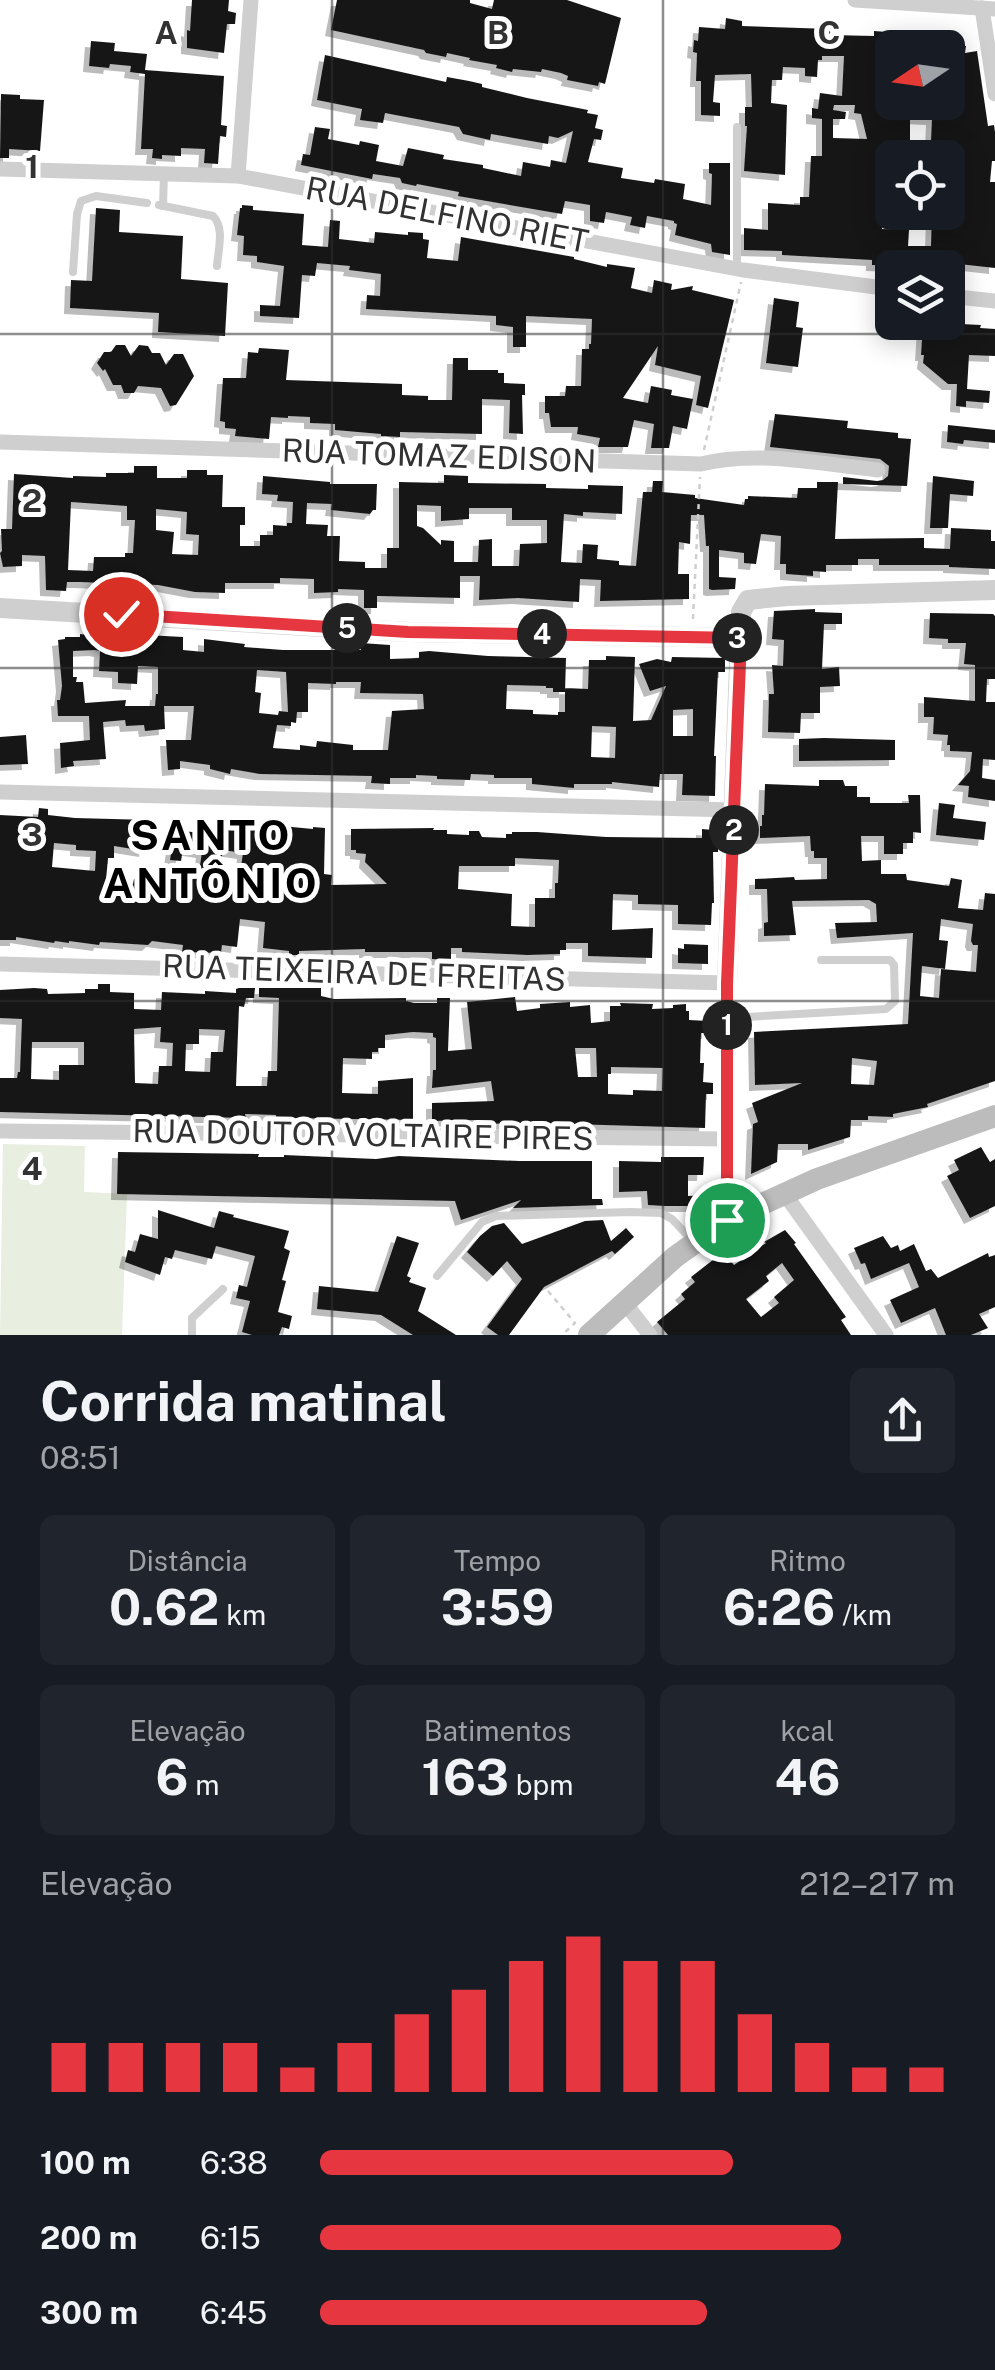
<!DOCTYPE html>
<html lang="pt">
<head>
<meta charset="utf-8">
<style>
  body { margin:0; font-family:"Public Sans",sans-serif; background:#20242c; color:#f1f3f6; height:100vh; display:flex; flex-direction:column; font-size:38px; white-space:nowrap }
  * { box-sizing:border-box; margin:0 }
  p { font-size:32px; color:#9ea1a6 }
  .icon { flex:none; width:55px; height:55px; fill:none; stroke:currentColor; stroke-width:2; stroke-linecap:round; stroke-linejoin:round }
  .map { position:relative; height:1335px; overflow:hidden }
  .sheet { display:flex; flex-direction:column; background:#171b24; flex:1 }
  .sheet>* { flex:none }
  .needle { width:65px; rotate:257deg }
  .tools { position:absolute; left:875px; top:30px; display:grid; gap:20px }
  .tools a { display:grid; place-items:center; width:90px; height:90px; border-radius:15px; background:#171b24; box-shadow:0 5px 25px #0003; font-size:50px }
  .pin { position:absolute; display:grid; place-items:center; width:85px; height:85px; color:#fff; margin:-42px; border:5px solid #fff; border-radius:50%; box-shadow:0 2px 10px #0007 }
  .km { position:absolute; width:50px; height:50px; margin:-25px; border-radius:50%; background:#222; color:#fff; font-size:28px; line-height:50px; text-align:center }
  .round { display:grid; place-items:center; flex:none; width:105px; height:105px; border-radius:15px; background:#20242c }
  .overview { display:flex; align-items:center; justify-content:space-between; height:170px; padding:0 40px }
  h1 { font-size:55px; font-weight:700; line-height:75px }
  .metrics { display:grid; grid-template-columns:repeat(3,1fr); gap:15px; height:170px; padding:10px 40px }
  .metrics div { display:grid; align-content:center; border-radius:15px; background:#20242c; text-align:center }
  .metrics b { font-size:50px; font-weight:700 }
  .metrics small { font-size:28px; font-weight:400 }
  .metrics p { font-size:28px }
  .chart { height:280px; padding:20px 40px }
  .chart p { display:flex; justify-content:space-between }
  .chart svg { width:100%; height:180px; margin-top:10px; stroke:#e6363f; stroke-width:6 }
  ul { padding:0 40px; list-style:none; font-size:32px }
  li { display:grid; grid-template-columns:160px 120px 1fr; align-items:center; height:75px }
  li i { height:25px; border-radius:12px; background:#e6363f }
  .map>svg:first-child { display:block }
</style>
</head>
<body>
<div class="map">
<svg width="995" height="1335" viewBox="0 0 995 1335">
  <defs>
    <filter id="shadow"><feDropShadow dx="-6" dy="6" stdDeviation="0" flood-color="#0004"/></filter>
  </defs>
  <rect width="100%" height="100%" fill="#fff"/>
  <path fill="#e8eee0" d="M3 1144 85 1146 84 1192 127 1194 122 1335H0Z"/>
  <g fill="#191919" fill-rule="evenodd" filter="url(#shadow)">
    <path d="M192 0H229L228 11 236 13 235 24H227L224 53 187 48V30L190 31Z"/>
    <path d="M337 0H470V3L492 9 494 0H567L621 18 605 84 599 82 598 86 567 80 568 76 561 73 542 69 541 72 513 69 512 72 496 68 497 65 469 60 470 58 447 53 446 57 426 53 424 50 331 30Z"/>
    <path d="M726 18 742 21V26L831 29 830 35 874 36V31L887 32 886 59H890V67H892V102H948L950 46H966L965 53 977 51 988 126 994 125 995 132V161H992L990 182H995V268L959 264 942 265V268L872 265V260L782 255V251L744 250V228L768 230V203L800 205V197H809L811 156H822V119L812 118V108L818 109 820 93 842 96 844 56H822V60H818L817 77 805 76V68L783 67 782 80H772L771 103 787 105 785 175 744 171 747 126H745V107H752L751 74 715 75 713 102 720 103V116L701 115V81H696L697 53 693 52 694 40 698 41 699 27 725 29ZM834 105H855L854 113 861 114 867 139 833 138V119H845L846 112 833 110ZM910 118 932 119 931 141 914 140V158H948V212H932L931 246H908L909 230 882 229 886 147H910Z"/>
    <path d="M91 41 115 43 114 51 147 54 145 70 224 76 221 125 227 126 226 137 220 136 218 164 204 163 205 149 181 148V156L162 155V159L152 158 153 149H141L145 74 130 72 131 66 110 64 109 68 89 66Z"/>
    <path d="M325 55 446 82 447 77 469 81 482 84V87L527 98 588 110 587 113 598 115 595 128 603 130 601 140 594 139 588 162 623 168 621 178 654 183 655 179 685 184 683 199 711 205 712 174 709 173V163H730V255L712 252 711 244 675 235 677 224 674 223V221L647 216 645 228 630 225 632 217 606 212 604 223 590 221V205L565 201 562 214 458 196 459 192 417 184 416 186 402 183 400 178 373 174 372 179 301 165 303 154 310 155 315 127 330 129 328 139 359 145 360 141 379 145 376 161 403 166 408 148 444 155 443 159 483 165V168L521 176 523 162 550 167 551 160 566 163 573 131 558 138 549 136 548 144 491 134 490 140 463 134 459 127 385 113 383 123 360 120 362 109 317 100Z"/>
    <path d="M1 94 20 95V99L44 100 40 151 9 149V158H0Z"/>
    <path d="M242 205 253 206V210L304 214 302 245 328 247 330 220 340 221 339 239 374 243 375 232 408 235V232L423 233V239L429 240 427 258 458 261 461 237 574 257V259L607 267V264L635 268 631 288 652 293 654 280 672 284 671 290 693 286 692 290 734 300 708 408 696 405 701 376 655 365 658 346 623 398 648 403 651 386 672 390 671 395 693 399 687 429 673 426 669 448H651L654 424 634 420 628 447H598L600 438 577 434 578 427H551L549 413H545V396H565L566 386H581L582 349H589V344H591L592 319 526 316V347H513V327L496 325V316L366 309 367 295 380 296 381 274 349 270 350 266 317 263 315 276 302 275 299 318 260 316V305L280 306 284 266 257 262V256L243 255 244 236 237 235 240 208H242Z"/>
    <path d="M96 208 120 210 119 232 183 236 181 279 228 283 225 336 158 332 159 313 70 308 71 280 92 281Z"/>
    <path d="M774 298 799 302 796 327 803 328 798 367 766 363Z"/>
    <path d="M961 324 981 325 980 328 995 329V356L969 355 967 389 990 391 989 403 966 401V407L956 406 957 384H948L923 363 924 355H921L923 325 961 328Z"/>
    <path d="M116 345H125L131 356 139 345 148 346 152 353H160L166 365 174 354H183L194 376 176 405 170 406 161 388 138 386 134 393H124L121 385H113L105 369 103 371 97 363 104 352H111Z"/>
    <path d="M259 348 289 350 286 380 402 384V395L428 396V400H452L453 358H468V370H498V373H504V383L525 384V395H522L523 434 509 433 510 400 482 399V434L400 432V437L381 436V434L335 430V424L310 423V417L288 416V418L271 417 269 439 235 436 236 429 225 428V422L220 421 223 378H246L248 352 258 353Z"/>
    <path d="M775 414 848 421 847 428 898 433V438L911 439 907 486 843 484V477L877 481 883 480 888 476 889 466 880 459 770 447Z"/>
    <path d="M948 425 995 430V443L964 440 963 444 947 442Z"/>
    <path d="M134 466H157V478H187V470H207V475H223L222 507H245V525H240V546H260V535H273V525L287 526V523H292L293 502 277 501 278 495 262 494 263 476 330 482V484H377L376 510H373L370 514 331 510 332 504 307 503 306 524 328 525 327 536H340L339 561 365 562V568H387V548H399V482L444 483V475L468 476V483L546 484V488L588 489V485L623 486 622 514 583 512V516L564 514 561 562 582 563 583 544 598 545 597 559 619 561V565L636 566 643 492H652L653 481H663L662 492 695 495V498L744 505 745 499H748V496L797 498 798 488H817V482H838L835 539 924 538V548L950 549 951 528 991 530V541H995V569L949 567V565H879V559H858V565H826V572L813 571V576L786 574V564H780L781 536 761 534 756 564 744 563V553L719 550V577L736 578 735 589 712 590 709 589V546H706L704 515H691L690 544 679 542 678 574H689V599L600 601 601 580 580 579 579 602 518 598 479 600 480 576H460V598L380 596H377V608H364V590L338 589V592L314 593V579L280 578V583H225V593L195 592 158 585 80 582H67L66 591 46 590 45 556 22 555V566L3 567 0 553 2 551 1 529H12L14 474 73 478V476L106 477V473H134ZM71 502 127 506V520H135L133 553H125V557H94L93 571 68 570ZM417 505 441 506V521L469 519V508H512V520H547V543L520 544 519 566H492V539L479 540 478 562H454V541L441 540V545L423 528 417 526ZM156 509 187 512 186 534 199 535 198 555 172 554 174 532 156 530Z"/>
    <path d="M933 476 974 481 973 496 950 494 948 528H930Z"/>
    <path d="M815 609V612L842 613V624H824L822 669 839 667 840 686 820 687V713H801L800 733 768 732 769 694H774L772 665 783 666 784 640 772 639 774 611Z"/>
    <path d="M930 613 993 614 995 616V679H987L986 702H995V760L983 759 982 778 995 780V801L968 797 969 786 958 785 970 771 972 752 950 751V745H947L948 735 933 734 934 717H924V697L975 701V665L964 664 966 643H948V639L929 638Z"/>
    <path d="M80 634 120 639 119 645 139 646V642H145L146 635 183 637V650L204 652V639L245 644 244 647 283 650H361V643L390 645V659L419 658V652L429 651 488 656 566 658 565 692V688L588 689 589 660H606V656L635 657 633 721 651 720 666 686 650 691 639 664 657 659 671 662 672 657 725 658V672H718L714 756H716L715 796 682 795 683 774H660L659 787 612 782V784H574V788L532 784V778H494V775L471 774 470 780 437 779V776L416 775V778H390V784L371 783 372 776 260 774 231 769 230 774 210 769V765L180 761V769L168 770 166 740H191L194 706H155L156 694H158V667L138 666 137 684 118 683V672L99 671 100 651 95 650 73 651V677H77L76 682H83L85 703 126 700 125 706H164L165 729 145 731 144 725 126 726 125 720 103 722 106 759 73 761 74 766 61 768 60 743 90 740 89 716H58L57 700H60L62 686 58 640 65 639V637H80ZM257 670 286 672 288 712 279 711 278 715 259 713 261 693 255 692ZM336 682H361L360 693 423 694 424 709 392 711 388 750H353V745L317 741 316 747 300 745V750L273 748 277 725 291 726V722L296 723 297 712H308V683L336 684ZM507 685 546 686V688H553V692H565V712H558V715L533 714V710L506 709ZM693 709V736H673V710ZM592 726 616 727 615 758 591 757Z"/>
    <path d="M26 735 28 764 0 765V737Z"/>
    <path d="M824 738 895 740V760L799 761V739Z"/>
    <path d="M819 780H843L845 786H857V797H870V803H909L908 795H920L921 833 913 832V843H903V854H884V836H861L862 861 881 860V874H906L907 880 949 886 951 878 962 880 958 908 983 910 985 893 995 894V1081L927 1104 928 1107 893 1114V1117L868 1116V1120H851L850 1137 808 1150V1144H778L777 1162 751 1174 753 1124 758 1122 752 1103 802 1083 755 1085 754 1032 908 1024 913 933 837 938 835 923 877 922 876 904 869 900 792 901 796 935 764 936V923L768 922 767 889H755V879L794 877 795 880 827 879V858H814V851H811L810 836 760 838V826H762V815H764L765 784 819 786ZM941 919 973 924 971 941 973 945H978L976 972 941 969 939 998 920 996 922 966 945 969 948 941 939 940ZM852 1058 877 1061 874 1085 851 1084Z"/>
    <path d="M939 803 955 805 953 818 986 822 984 840 936 835Z"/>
    <path d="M39 808 48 809V815L75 818 150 820 145 851 114 846V858H108L106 880 133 884 134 879 160 881V879H198L202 852 183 849 181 861 170 860 172 847H168L173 821 186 823 185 831 212 835 213 824 227 825V823L270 829 271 825 313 829V827L325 828 324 874 332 875 331 885 387 884 365 862 366 854 356 853V850H351V829L434 828 433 830H447V834L469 835V831H479L482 837 506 838V834H512V832H537L606 837 702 838V829L713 830V832H719L718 852H713L714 903H712L711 925 678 924V905L638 904V895L613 894 612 930 653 928 652 958 588 956V943H566V950H560V954L527 955 462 952V948H451V960L432 959V952H365V949L299 951V955H289V951L263 948 265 922 240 919 237 947 222 945 221 953 182 952 183 945 152 941 148 945 100 942 99 945 69 941V943L55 941 54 943 16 937V940H0V815L38 817ZM54 843 76 845V850L96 851 95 871 52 867ZM223 850 243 853 239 881 218 880ZM515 858 559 860 558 883H555V898H535V927L511 926 512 894 458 889 459 866H515Z"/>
    <path d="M684 944 708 945V964L678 963V948L684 949Z"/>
    <path d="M98 984H110V992L134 993V1009L161 1010 162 992 205 994V991L236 993V989L239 988H255L254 998H246L244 1007 239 1006 236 1086H267L268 1071H277L279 998 259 997V988H321V996L334 999 406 998V1001L414 1003H437V998H450L448 1051 472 1049 467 1002 515 997 517 1011 540 1008V1004L570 1002V1007L590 1005 591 1023 610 1021V1006H621L620 1003 653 1004 652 1009 673 1008V1005L686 1004V1011H689V1020L708 1021V1033H701L700 1063H704L703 1082 713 1083V1094H706L705 1128 536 1123 475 1124V1120L432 1121V1103L494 1101 491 1081 432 1088 433 1070H436V1038L433 1037V1033L413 1032 385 1035V1048H378V1052H372V1059L343 1058 342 1093 378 1094V1081L413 1078V1120L289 1118V1121L276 1120V1115L245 1114 246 1118 0 1112V1078H17L18 1072H20L22 1019 0 1018V990L34 988 47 989 48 994 85 993V989H98ZM161 1027 160 1042 173 1043 172 1066H159L158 1084 135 1083 134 1029ZM199 1029 225 1030 223 1052H211L210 1072 185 1071 186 1044H199ZM32 1042H84V1065H59V1080L31 1079ZM575 1048H596L597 1077H578ZM611 1067 663 1068 662 1091 633 1090V1095L608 1094V1074H611Z"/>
    <path d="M981 1147 990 1162 995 1159V1206L970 1218 947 1176 959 1170 954 1160Z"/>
    <path d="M118 1152 259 1154 258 1157H284V1155L376 1159 399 1156 519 1161H592V1199H602L603 1205 513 1208 521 1200 461 1220 455 1201 117 1194Z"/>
    <path d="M661 1157H704L703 1175H688V1196L713 1195V1199L702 1206H665L648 1205 647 1191 619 1192V1161L661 1162Z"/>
    <path d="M158 1210 214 1228 219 1211 234 1215 233 1217 289 1231 284 1248 290 1251 282 1280 286 1281 278 1312 292 1316 289 1329 282 1327 279 1335H252L242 1332 250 1301 236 1298 239 1285 247 1287 255 1256 216 1246 212 1259 175 1250 172 1259 165 1257 160 1275 125 1262 128 1250 135 1252 140 1234 158 1239Z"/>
    <path d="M603 1220 611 1241 626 1228 634 1237 615 1254 612 1251 544 1287 509 1335H498L487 1327 522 1279 507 1261 493 1276 467 1252 480 1236 492 1226 504 1223 522 1244 585 1221Z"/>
    <path d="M785 1230 796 1243 794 1244 846 1317 841 1320 851 1335H668L657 1322 685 1299 681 1294 695 1282 691 1277 718 1256 722 1261 727 1257 734 1265 766 1243 764 1242ZM782 1263 794 1280 774 1297 779 1303 761 1317 746 1299 769 1281 766 1276Z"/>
    <path d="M397 1236 419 1243 407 1276 411 1278 409 1282 426 1288 418 1311 456 1335H413L381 1315 317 1309 319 1286 378 1292Z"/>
    <path d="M883 1236 891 1248 898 1245 900 1251 914 1244 926 1271 931 1269 938 1278 988 1253 989 1257 995 1255V1307L979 1314 988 1328 971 1335H946L935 1308 901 1323 890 1300 919 1287 909 1263 871 1279 865 1263 861 1264 854 1248Z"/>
  </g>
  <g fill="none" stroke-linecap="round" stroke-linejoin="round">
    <g stroke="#cfcfcf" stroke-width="2.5" stroke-dasharray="5 5" stroke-linecap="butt">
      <path d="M704 450 741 282"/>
      <path d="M693 619 700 477"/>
      <path d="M548 1291 575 1323 562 1335"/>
    </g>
    <g stroke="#cfcfcf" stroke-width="8">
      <path d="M159 205 213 216C225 228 218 250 217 266"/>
      <path d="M163 206 164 174"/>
      <path d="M737 269V127"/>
      <path d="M73 272 77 214 81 201 96 196 147 203"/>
      <path d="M729 1018 886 1009 895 1001 894 965 890 960H821"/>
      <path d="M437 1276 482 1222 496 1216 630 1212 661 1213 672 1219 691 1239"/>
      <path d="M192 1335V1318L223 1289"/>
    </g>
    <g stroke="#cfcfcf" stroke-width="15">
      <path d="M855 0 995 9"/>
      <path d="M982 8 995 94"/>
      <path d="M0 169 238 176 743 270 892 289"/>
      <path d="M238 176 251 0"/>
      <path d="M948 296 995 301"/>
      <path d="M0 442 701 464C758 450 820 464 878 470"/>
      <path d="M0 792 734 810"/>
      <path d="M0 964 727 983"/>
      <path d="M0 1131 725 1139"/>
      <path d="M784 1193 886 1335"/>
      <path d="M625 1303 650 1335"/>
    </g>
    <g stroke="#cfcfcf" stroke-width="20">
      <path d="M0 608 409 632 741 638"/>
      <path d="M727 1220V983L741 612 748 600 787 596 995 590"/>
    </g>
    <path stroke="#bcbcbc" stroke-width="22" d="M589 1335 675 1257 727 1220 817 1179 995 1116"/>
  </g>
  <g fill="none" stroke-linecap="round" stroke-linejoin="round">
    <defs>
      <path id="route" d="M121 614 408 632 741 638 727 984V1220"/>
    </defs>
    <use href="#route" stroke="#fff" stroke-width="20"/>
    <use href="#route" stroke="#e6363f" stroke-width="12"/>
  </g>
  <path fill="none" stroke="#323232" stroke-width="2.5" stroke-opacity="0.55" d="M332 0V1335M663 0V1335M0 334H995M0 668H995M0 1001H995"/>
  <g text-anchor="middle" stroke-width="10" stroke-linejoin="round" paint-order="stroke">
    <g font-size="32" fill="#323232" stroke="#fff">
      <text transform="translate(447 215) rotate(11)" y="11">RUA DELFINO RIET</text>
      <text transform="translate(439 456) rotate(2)" y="11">RUA TOMAZ EDISON</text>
      <text transform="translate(364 973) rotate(2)" y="11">RUA TEIXEIRA DE FREITAS</text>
      <text transform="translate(363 1135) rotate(1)" y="11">RUA DOUTOR VOLTAIRE PIRES</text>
    </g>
    <g font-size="42" font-weight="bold" letter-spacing="2.5" fill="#000" stroke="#fff">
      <text x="211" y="850">SANTO<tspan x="211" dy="48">ANTÔNIO</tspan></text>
    </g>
  </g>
  <g font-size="32" text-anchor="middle" font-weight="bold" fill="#323232" stroke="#fff" stroke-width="10" stroke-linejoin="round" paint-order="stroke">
    <text x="166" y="44">A</text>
    <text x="498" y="44">B</text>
    <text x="829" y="44">C</text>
    <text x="32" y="178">1</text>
    <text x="32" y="512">2</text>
    <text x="32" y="846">3</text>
    <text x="32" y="1180">4</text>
  </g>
</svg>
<div class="tools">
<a><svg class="needle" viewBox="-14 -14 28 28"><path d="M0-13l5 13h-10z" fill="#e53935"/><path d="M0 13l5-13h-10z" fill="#9ea1a6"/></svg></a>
<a><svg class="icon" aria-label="locate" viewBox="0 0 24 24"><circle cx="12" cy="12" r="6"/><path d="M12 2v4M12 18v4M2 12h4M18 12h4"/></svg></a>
<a><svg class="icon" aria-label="layers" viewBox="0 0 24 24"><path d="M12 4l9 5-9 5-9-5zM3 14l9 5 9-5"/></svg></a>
</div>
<div class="pin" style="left:727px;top:1220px;background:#1e9e55"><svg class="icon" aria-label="arrive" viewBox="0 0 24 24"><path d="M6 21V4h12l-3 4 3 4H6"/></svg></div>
<div class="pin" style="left:121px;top:614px;background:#d93025"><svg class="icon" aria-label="check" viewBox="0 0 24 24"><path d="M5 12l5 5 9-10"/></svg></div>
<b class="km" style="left:727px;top:1025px">1</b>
<b class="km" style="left:734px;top:830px">2</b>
<b class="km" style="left:737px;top:638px">3</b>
<b class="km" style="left:542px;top:634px">4</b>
<b class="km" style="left:347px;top:628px">5</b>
</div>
<section class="sheet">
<div class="overview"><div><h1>Corrida matinal</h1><p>08:51</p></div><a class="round"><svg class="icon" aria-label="share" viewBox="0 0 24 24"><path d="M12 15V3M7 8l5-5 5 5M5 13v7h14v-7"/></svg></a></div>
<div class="metrics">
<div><p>Distância</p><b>0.62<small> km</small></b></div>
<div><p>Tempo</p><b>3:59</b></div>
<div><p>Ritmo</p><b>6:26<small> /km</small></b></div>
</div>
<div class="metrics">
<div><p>Elevação</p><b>6<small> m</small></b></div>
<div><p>Batimentos</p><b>163<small> bpm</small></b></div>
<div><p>kcal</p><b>46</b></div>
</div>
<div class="chart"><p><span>Elevação</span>212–217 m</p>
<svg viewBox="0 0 160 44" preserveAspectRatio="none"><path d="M5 44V32M15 44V32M25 44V32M35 44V32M45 44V38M55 44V32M65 44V25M75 44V19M85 44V12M95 44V6M105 44V12M115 44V12M125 44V25M135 44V32M145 44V38M155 44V38"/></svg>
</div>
<ul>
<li><b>100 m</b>6:38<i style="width:65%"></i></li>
<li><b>200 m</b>6:15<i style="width:82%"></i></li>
<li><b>300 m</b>6:45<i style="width:61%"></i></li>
</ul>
</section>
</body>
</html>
